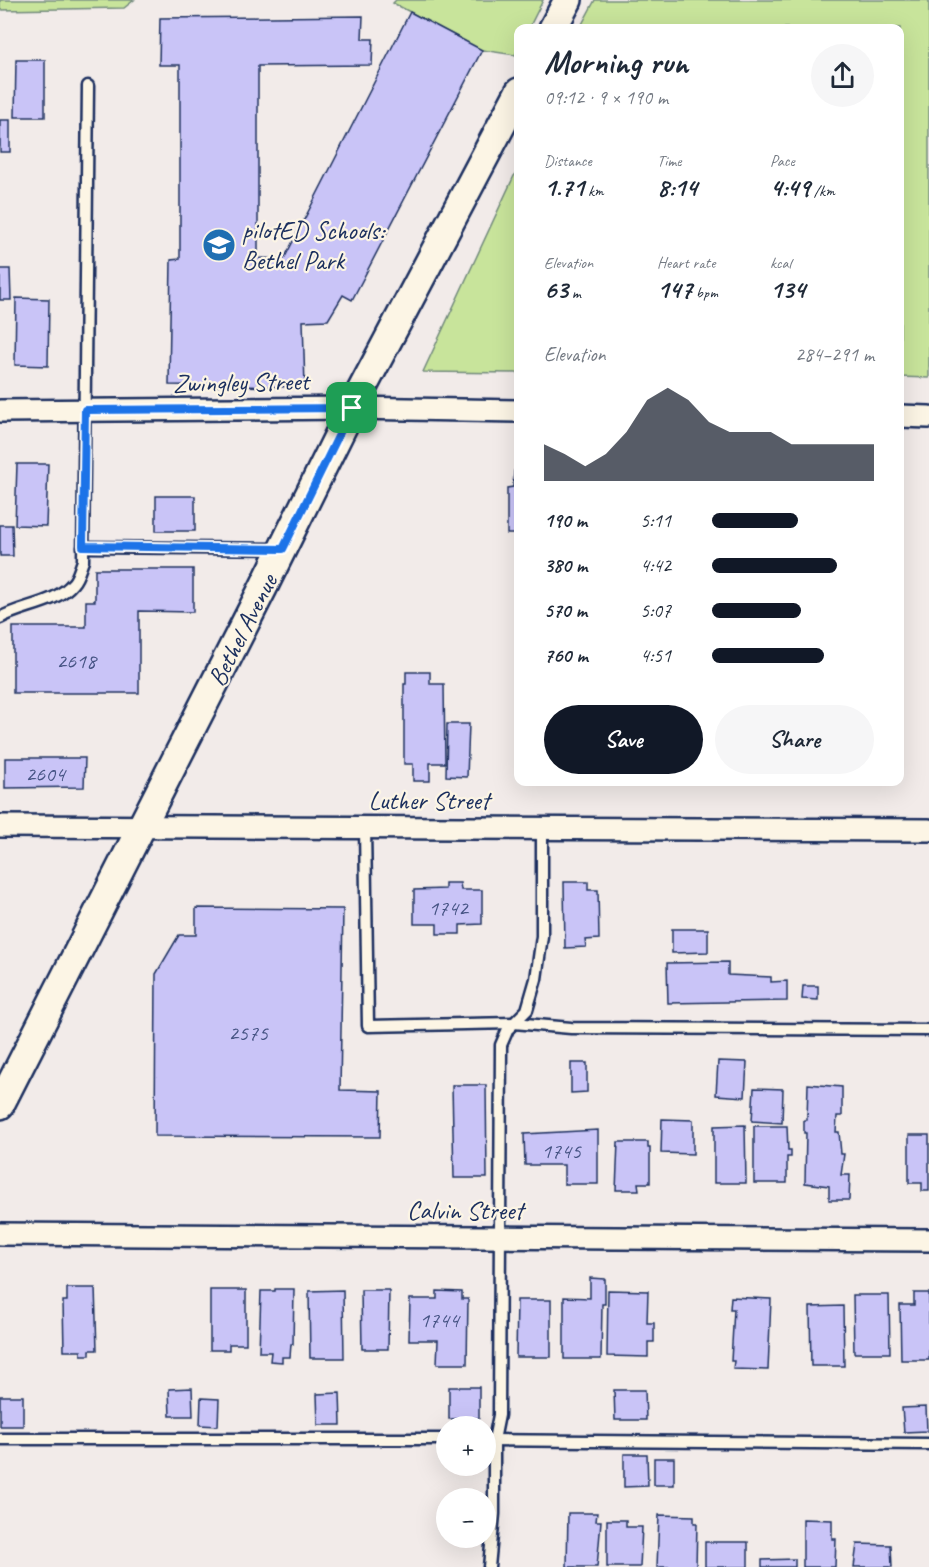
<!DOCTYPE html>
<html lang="en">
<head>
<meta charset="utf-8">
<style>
  body { margin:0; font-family:Caveat,sans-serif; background:#f6f6f7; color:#1f2937; height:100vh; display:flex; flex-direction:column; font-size:22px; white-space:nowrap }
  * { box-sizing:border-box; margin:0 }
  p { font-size:20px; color:#747a83 }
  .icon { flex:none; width:33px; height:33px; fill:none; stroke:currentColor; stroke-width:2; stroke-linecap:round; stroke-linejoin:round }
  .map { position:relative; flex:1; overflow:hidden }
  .details { position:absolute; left:514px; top:24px; width:390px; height:762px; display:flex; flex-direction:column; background:#fff; border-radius:12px; box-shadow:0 6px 24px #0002 }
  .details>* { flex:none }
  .fabs { position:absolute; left:436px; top:1416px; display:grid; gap:12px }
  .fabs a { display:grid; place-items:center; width:60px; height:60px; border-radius:50%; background:#fff; box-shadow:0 6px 24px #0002; font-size:30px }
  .pin { position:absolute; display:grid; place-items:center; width:51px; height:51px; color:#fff; margin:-26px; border-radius:12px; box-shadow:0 3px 9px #0006 }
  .round { display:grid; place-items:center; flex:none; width:63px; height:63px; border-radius:32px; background:#f6f6f7 }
  .head { display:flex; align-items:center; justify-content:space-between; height:102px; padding:0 30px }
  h1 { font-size:33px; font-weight:800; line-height:45px }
  .figures { display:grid; grid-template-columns:repeat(3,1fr); gap:9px; height:102px; padding:6px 30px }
  .figures div { display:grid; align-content:center }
  .figures b { font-size:26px; font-weight:800 }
  .figures small { font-size:16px; font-weight:400 }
  .figures p { font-size:16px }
  .chart { height:168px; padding:12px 30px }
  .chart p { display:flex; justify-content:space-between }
  .chart svg { width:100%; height:108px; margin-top:6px; fill:#111827; opacity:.7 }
  .cta { display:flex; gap:12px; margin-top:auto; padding:12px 30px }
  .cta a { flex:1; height:69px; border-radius:36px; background:#111827; color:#fff; font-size:24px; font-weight:800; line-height:69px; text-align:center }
  .cta a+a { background:#f6f6f7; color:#1f2937 }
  ul { padding:0 30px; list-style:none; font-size:20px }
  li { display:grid; grid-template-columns:96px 72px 1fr; align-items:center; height:45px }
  li i { height:15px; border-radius:8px; background:#111827 }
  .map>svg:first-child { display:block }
</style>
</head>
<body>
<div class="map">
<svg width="929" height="1567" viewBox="0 0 929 1567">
  <rect width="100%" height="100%" fill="#f2ebe9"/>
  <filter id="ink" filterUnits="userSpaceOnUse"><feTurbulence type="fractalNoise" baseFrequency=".0167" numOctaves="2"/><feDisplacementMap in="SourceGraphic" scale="12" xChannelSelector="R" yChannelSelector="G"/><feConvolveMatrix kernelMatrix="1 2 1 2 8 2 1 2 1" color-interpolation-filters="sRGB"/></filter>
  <g filter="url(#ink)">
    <g fill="#c8e49b" stroke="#728a7c" stroke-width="1.5">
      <path d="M0 0H134L124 8 0 10Z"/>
      <path d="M396 0H543L529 28H519V47L515 55 482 50 393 3Z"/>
      <path d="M595 0H929V378L900 377V28H580Z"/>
      <path d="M519 171V373L423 372 514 176Z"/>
    </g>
    <g fill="#c9c4f7" stroke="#1b2f5e" stroke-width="1.5">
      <path d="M410 12 482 50 352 300 343 295 328 320 303 321 305 387 169 385 171 260 180 259V65H159L160 18 363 16 362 39H373L372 65 258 66V258L284 259Z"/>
      <path d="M16 60H45V117H15Z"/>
      <rect x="0" y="120" width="10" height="32"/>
      <path d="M0 269H10L11 300H0Z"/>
      <path d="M16 298 49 299 48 366 15 365Z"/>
      <path d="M17 464H48L46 526 15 525Z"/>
      <path d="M514 471H519V534H507V488L513 487Z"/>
      <rect x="156" y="496" width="39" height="35"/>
      <path d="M0 525H12L13 556H0Z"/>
      <path d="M95 569H193V612L139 611V693H13V627H86V601H95Z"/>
      <path d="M406 672H430V684H444L445 763H430V781H413V764H404V684H406Z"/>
      <path d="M447 724H469L467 777 446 776Z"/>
      <path d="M5 758H85L84 787 5 788Z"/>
      <path d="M564 882H588V890H598L599 939 585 940 586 947 565 948Z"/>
      <path d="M445 883H460L461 890H482V924L460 925V934H437V924H414V890L445 889Z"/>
      <path d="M196 908 343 909 340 1090 381 1091 380 1137 155 1136 156 974 179 935H196Z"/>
      <path d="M672 929H708V952L672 953Z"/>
      <path d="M728 962V975L771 977V982L787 981V1001L668 1003 667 963Z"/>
      <path d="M803 986H818V1000L802 999Z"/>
      <path d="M718 1061 747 1062 745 1097 716 1095Z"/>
      <path d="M571 1063H587V1092L571 1093Z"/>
      <path d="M808 1084 842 1087V1116H837L836 1132H839L841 1154H844L841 1175H850L849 1200H829V1186L805 1183 806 1133H804V1120H807Z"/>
      <path d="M452 1085H486L487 1178H454Z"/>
      <path d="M754 1088 783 1089 782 1123 752 1121Z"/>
      <path d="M662 1119 693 1120V1154L661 1153Z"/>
      <path d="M745 1125 746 1183H714V1126Z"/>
      <path d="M754 1126H787L788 1150H791V1157H787V1183H754Z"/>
      <path d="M598 1130V1184H564V1165H525L524 1134Z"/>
      <path d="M909 1135H929V1191H922V1183H909Z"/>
      <path d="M618 1142H648V1148H650V1183H638L639 1190H616Z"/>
      <path d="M590 1278 605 1279V1304H602L601 1359H564V1297L590 1298Z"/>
      <path d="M67 1288H95L97 1350H90V1355H81V1351H64L63 1301H67Z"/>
      <path d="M275 1289H294L293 1344H291L290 1357H282V1362L270 1361 271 1352H259L261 1291H275Z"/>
      <path d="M210 1290H246V1344H229V1350H210Z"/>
      <path d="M343 1290 344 1358H310L309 1291Z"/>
      <path d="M361 1290H389L388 1349H362Z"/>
      <path d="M608 1290 648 1291 647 1323H654V1342H648V1357L607 1356Z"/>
      <path d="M437 1291 462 1292V1299H468L467 1364H437L438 1340H409L410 1299H437Z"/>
      <path d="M914 1293H929V1360H901L900 1305H914Z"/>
      <path d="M853 1295H889L890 1353H854Z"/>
      <path d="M731 1297 771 1299 768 1370 733 1369 734 1361H731L734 1309H730Z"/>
      <path d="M517 1300H551V1357H516Z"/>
      <path d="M843 1306 844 1366H811L810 1307Z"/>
      <path d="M449 1387H479V1418L449 1419Z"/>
      <path d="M192 1388 193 1416H170L169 1389Z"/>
      <path d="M614 1390H645L646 1420H615Z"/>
      <path d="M340 1393 341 1425H318L317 1394Z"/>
      <rect x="0" y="1396" width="23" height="30"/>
      <path d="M201 1398 219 1399 218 1426 200 1425Z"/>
      <path d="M926 1407 927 1431 904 1432 902 1408Z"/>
      <path d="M624 1454H647L648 1486 624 1487Z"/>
      <rect x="654" y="1458" width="20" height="27"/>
      <path d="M568 1513H597L596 1521H601L597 1567H567Z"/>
      <path d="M659 1515 694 1516V1523H697L696 1567H657Z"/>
      <path d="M803 1519 832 1520V1539H836L835 1567H803Z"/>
      <path d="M607 1520H626V1527H642L640 1567H607Z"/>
      <rect x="705" y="1542" width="43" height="25"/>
      <path d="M857 1544 891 1545 892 1567H854Z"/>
      <path d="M795 1559V1567H762V1560Z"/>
    </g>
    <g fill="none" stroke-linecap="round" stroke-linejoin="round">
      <defs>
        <g id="service">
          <path d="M83 547 281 549"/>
          <path d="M0 618C22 605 56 604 73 583 78 578 80 568 83 561L88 86"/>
          <path d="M365 827 368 1026 514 1023 571 1028 929 1030"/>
          <path d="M0 1439H447"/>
          <path d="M486 1440 929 1444"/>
          <path d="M489 1567 494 1514V1440L499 1415 501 1045 508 1029 527 1010 536 979 542 936V828"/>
        </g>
        <g id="minor">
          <path d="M0 411 352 408 519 411"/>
          <path d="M900 416 929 417"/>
          <path d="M0 826 929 830"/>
          <path d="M0 1234 929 1240"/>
        </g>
        <g id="tertiary">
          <path d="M553 28 568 0"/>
          <path d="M0 1105 263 588 352 408 519 92"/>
        </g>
      </defs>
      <use href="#service" stroke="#1b2f5e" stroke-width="15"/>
      <use href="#minor" stroke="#1b2f5e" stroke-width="26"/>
      <use href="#tertiary" stroke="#1b2f5e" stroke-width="32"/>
      <use href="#service" stroke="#fcf5e5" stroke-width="10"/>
      <use href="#minor" stroke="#fcf5e5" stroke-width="21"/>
      <use href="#tertiary" stroke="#fcf5e5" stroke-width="27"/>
    </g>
  </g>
  <g fill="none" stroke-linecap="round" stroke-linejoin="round" filter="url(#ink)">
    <defs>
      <path id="route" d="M352 408 283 549 83 546 85 410Z"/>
    </defs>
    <use href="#route" stroke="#fff" stroke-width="12"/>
    <use href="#route" stroke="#1a73e8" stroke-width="8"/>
  </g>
  <defs>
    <symbol id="school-disc" viewBox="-11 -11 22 22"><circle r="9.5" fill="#1f6fb2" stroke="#fcf5e5"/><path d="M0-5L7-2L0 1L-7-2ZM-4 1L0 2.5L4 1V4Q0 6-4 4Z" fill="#fff"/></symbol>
  </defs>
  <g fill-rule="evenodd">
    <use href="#school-disc" x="200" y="226" width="38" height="38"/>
  </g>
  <g text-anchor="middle" stroke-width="4.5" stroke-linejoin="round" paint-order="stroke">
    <g font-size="22" fill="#465484">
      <text x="76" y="668">2618</text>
      <text x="45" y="781">2604</text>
      <text x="448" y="915">1742</text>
      <text x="248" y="1040">2575</text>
      <text x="561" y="1158">1745</text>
      <text x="439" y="1327">1744</text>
    </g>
    <g font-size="26" fill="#1b2f5e" stroke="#fcf5e5" text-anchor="start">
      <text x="242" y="239">pilotED Schools:<tspan x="242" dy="30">Bethel Park</tspan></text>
    </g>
    <g font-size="26" fill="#1b2f5e" stroke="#fcf5e5">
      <text transform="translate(241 382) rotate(-1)" y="9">Zwingley Street</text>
      <text transform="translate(242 630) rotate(-63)" y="9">Bethel Avenue</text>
      <text x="429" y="809">Luther Street</text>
      <text x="465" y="1219">Calvin Street</text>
    </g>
  </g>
</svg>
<div class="fabs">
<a>+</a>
<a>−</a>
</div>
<div class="pin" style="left:352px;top:408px;background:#1e9e55"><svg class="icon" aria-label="arrive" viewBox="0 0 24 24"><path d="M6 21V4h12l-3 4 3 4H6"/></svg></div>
<section class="details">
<div class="head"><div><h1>Morning run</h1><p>09:12 · 9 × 190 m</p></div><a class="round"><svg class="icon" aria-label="share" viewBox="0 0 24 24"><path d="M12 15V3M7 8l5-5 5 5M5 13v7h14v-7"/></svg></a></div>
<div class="figures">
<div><p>Distance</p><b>1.71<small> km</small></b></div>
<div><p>Time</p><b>8:14</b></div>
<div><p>Pace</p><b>4:49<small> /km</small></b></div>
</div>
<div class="figures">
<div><p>Elevation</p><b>63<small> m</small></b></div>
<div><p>Heart rate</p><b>147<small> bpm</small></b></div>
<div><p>kcal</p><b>134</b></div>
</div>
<div class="chart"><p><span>Elevation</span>284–291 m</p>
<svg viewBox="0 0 160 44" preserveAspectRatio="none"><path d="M0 44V29L10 33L20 38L30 33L40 24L50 11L60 6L70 11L80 20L90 24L100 24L110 24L120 29L130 29L140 29L150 29L160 29V44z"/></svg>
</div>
<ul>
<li><b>190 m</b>5:11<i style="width:53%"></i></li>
<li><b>380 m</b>4:42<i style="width:77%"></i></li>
<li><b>570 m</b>5:07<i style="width:55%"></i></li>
<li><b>760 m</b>4:51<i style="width:69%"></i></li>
</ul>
<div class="cta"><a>Save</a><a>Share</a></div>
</section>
</div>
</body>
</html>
